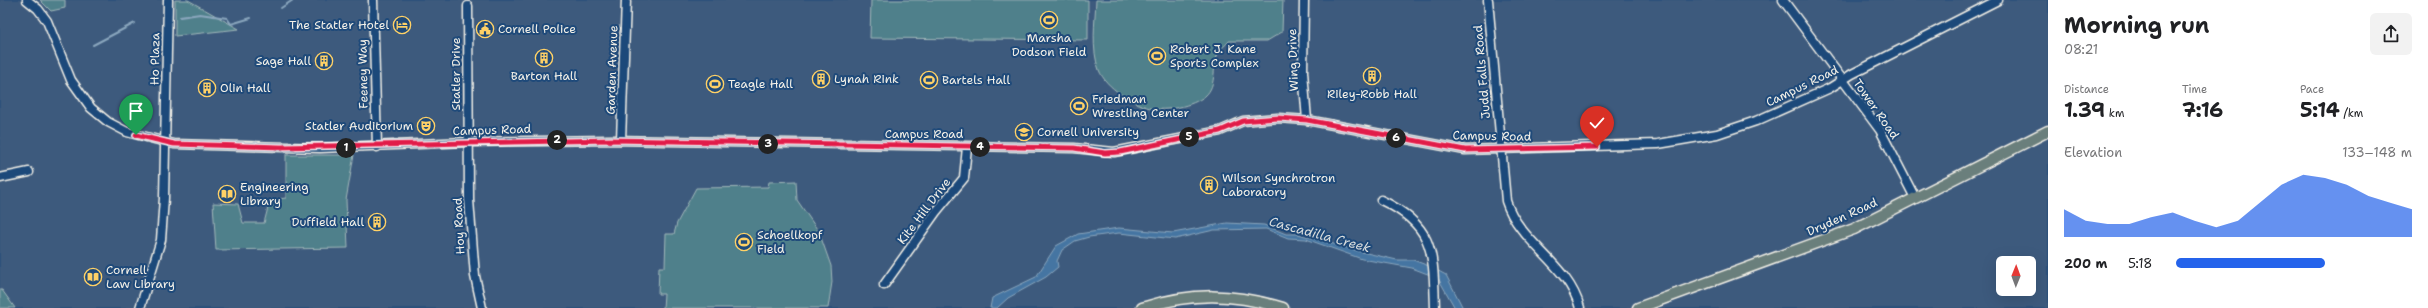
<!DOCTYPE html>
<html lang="en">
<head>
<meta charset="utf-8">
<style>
  body { margin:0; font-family:"Shantell Sans",sans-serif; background:#f2f2f2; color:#202124; height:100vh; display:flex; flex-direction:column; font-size:15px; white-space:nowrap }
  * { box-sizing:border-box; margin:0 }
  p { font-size:13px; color:#757577 }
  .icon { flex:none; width:22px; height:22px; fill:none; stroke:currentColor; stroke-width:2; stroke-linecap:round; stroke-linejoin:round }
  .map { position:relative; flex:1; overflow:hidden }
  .panel { display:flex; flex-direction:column; background:#fff; width:380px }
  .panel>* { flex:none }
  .needle { width:26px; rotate:1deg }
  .tools { position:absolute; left:1996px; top:256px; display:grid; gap:8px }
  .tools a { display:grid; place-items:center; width:40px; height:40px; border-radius:6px; background:#fff; box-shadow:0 4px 16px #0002; font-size:20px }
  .pin { position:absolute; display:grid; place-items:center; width:34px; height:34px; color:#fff; margin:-41px -17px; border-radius:50% 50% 50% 0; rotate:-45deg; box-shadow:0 0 4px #0007 }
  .pin .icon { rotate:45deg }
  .km { position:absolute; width:20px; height:20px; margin:-10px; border-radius:50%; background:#222; color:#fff; font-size:11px; line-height:20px; text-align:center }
  .round { display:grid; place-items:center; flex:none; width:42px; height:42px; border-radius:6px; background:#f2f2f2 }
  .head { display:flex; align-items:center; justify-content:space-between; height:68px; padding:0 16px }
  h1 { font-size:22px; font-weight:700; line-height:30px }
  .figures { display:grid; grid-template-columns:repeat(3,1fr); gap:6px; height:68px; padding:4px 16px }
  .figures div { display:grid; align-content:center }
  .figures b { font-size:20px; font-weight:700 }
  .figures small { font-size:11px; font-weight:400 }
  .figures p { font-size:11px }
  .chart { height:112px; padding:8px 16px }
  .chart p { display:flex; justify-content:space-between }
  .chart svg { width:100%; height:72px; margin-top:4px; fill:#2563eb; opacity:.7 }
  ul { padding:0 16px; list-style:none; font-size:13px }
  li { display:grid; grid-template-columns:64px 48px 1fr; align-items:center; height:30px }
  li i { height:10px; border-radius:5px; background:#2563eb }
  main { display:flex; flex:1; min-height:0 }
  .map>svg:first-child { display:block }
</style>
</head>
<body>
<main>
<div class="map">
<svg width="2048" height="308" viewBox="0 0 2048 308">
  <rect width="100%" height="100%" fill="#2c517b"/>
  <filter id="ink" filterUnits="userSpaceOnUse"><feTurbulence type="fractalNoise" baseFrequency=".025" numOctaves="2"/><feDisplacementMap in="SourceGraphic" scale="8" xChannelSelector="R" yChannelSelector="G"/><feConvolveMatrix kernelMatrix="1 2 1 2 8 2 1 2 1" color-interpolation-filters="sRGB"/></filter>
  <g filter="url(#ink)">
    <path fill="#3c5a7d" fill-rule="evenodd" d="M0 0H2048V308H0ZM2003 263H2029V289H2003Z"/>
    <g fill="#50808b" stroke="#a2b8ba">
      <path d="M40 0H65V8L51 11Z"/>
      <path d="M175 0H188L239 29 175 36Z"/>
      <path d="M871 0H1088V40L870 38Z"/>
      <path d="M1096 0H1283L1282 32 1267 41H1229C1226 45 1221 48 1219 52 1211 65 1218 85 1205 96 1193 106 1165 112 1150 108 1132 103 1106 88 1099 70 1091 49 1095 22 1096 0Z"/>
      <path d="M286 155H354L346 200 348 248 216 250 213 203 238 204 243 223H264L270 200 286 198Z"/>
      <path d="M796 181 797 200 819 232 831 266 832 282 828 308H663L664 294H658L659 267H665L666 234H674L677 223 696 188 768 187 769 182Z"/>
      <path d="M0 290H2L15 308H0Z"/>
    </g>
    <path fill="#4575a2" stroke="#8ba7be" d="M1227 223 1264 225 1286 234H1298L1362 252 1397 260H1413L1429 266 1446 275 1463 308H1455L1438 278 1412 268 1362 259 1306 239 1288 238 1266 229 1214 230 1175 239 1119 233 1089 237 1075 241 1062 250 1057 261 1058 267 1046 277 1008 298 997 308H990L992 298 1036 277 1056 246 1078 234 1119 228 1173 233Z"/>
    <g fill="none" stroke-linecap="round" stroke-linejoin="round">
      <g stroke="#8ba7be" stroke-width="2">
        <path d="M281 8 293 0"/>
        <path d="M180 17 200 14 227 18 231 24 251 18"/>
        <path d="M93 45 135 23"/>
      </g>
      <defs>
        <g id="minor">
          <path d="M27 0 38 9 47 21 71 80 91 108 108 122 127 132 174 144 320 148 468 142 611 140 1074 148 1114 152 1220 131 1243 121 1278 118 1307 120 1465 150 1658 144 1717 134 1756 121 1830 88 1852 74 1998 0"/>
          <path d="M373 0 377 147"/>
          <path d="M1304 0 1303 72 1307 120"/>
          <path d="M1488 0 1506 201C1520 244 1568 263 1580 308"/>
          <path d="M1783 0 1880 130 1915 198"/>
          <path d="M468 6 469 200 475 276 482 308"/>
          <path d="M621 140 626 0"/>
          <path d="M0 178 29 172"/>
          <path d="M1381 200C1436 226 1433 254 1435 308"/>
          <path d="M884 285 936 212 964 178 967 147"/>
          <path d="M140 308 161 240 164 198 168 0"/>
        </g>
        <g id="major">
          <path d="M1142 308C1193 292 1232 293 1283 308"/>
          <path d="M1638 308 1854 229 2048 131"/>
        </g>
      </defs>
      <use href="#minor" stroke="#f4f1e8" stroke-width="11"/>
      <use href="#major" stroke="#f4f1e8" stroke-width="13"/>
      <use href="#minor" stroke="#1f4a7a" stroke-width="8"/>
      <use href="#major" stroke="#6a7f7c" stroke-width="10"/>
    </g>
  </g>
  <g fill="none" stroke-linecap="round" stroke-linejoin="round" filter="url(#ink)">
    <defs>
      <path id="route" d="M136 135 174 144 281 147 611 140 1074 148 1105 153 1120 152 1220 131 1243 121 1278 118 1307 120 1465 150 1597 147"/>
    </defs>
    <use href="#route" stroke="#fff" stroke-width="8"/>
    <use href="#route" stroke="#e11d48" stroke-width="5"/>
  </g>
  <defs>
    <symbol id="stadium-ring" viewBox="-11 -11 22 22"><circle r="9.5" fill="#1f4a7a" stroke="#ffd166" stroke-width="1.5"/><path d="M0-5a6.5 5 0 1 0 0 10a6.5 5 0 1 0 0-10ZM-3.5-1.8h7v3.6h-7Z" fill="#ffd166"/></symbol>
    <symbol id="hotel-ring" viewBox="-11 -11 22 22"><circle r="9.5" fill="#1f4a7a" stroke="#ffd166" stroke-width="1.5"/><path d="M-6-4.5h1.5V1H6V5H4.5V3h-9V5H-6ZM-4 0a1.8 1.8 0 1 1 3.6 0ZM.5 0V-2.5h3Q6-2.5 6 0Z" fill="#ffd166"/></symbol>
    <symbol id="civic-ring" viewBox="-11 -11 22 22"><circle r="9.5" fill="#1f4a7a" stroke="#ffd166" stroke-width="1.5"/><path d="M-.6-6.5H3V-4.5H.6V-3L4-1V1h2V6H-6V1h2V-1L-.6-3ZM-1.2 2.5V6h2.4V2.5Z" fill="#ffd166"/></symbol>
    <symbol id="building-ring" viewBox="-11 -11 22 22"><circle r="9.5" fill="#1f4a7a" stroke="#ffd166" stroke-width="1.5"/><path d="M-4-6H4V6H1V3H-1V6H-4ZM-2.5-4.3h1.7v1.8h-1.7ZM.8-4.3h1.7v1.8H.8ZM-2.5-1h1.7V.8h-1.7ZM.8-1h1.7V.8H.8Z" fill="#ffd166"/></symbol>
    <symbol id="theatre-ring" viewBox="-11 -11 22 22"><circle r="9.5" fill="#1f4a7a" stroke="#ffd166" stroke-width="1.5"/><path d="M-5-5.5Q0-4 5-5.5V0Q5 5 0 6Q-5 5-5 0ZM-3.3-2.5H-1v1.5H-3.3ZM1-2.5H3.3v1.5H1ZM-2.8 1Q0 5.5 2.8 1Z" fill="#ffd166"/></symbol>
    <symbol id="university-ring" viewBox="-11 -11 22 22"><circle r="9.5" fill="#1f4a7a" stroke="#ffd166" stroke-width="1.5"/><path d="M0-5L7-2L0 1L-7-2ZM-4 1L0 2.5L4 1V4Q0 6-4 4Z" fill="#ffd166"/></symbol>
    <symbol id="library-ring" viewBox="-11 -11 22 22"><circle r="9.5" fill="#1f4a7a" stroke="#ffd166" stroke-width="1.5"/><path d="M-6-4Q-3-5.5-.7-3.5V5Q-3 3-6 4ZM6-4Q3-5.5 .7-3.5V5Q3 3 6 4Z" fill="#ffd166"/></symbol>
  </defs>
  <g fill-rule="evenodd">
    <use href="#stadium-ring" x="1039" y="10" width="20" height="20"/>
    <use href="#hotel-ring" x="392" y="15" width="20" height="20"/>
    <use href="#civic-ring" x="475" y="19" width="20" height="20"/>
    <use href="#stadium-ring" x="1147" y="46" width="20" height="20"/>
    <use href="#building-ring" x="534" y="48" width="20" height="20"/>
    <use href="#building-ring" x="314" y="51" width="20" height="20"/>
    <use href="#building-ring" x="1362" y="66" width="20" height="20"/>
    <use href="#building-ring" x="811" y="69" width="20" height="20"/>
    <use href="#stadium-ring" x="919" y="70" width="20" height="20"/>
    <use href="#stadium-ring" x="705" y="74" width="20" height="20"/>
    <use href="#building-ring" x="197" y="78" width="20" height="20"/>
    <use href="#stadium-ring" x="1069" y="96" width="20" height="20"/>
    <use href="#theatre-ring" x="416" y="116" width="20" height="20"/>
    <use href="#university-ring" x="1014" y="122" width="20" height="20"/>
    <use href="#building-ring" x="1199" y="175" width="20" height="20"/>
    <use href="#library-ring" x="217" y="184" width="20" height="20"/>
    <use href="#building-ring" x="367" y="212" width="20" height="20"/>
    <use href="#stadium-ring" x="734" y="232" width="20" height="20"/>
    <use href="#library-ring" x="83" y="267" width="20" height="20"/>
  </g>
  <g text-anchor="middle" stroke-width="4" stroke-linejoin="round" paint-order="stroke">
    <g font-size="12" fill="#f4f1e8" stroke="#1f4a7a" text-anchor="start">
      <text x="389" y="29" text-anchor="end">The Statler Hotel</text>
      <text x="498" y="33">Cornell Police</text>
      <text x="1049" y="42" text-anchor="middle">Marsha<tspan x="1049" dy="14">Dodson Field</tspan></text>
      <text x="1170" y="53">Robert J. Kane<tspan x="1170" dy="14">Sports Complex</tspan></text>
      <text x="311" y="65" text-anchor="end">Sage Hall</text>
      <text x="544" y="80" text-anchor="middle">Barton Hall</text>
      <text x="834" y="83">Lynah Rink</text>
      <text x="942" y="84">Bartels Hall</text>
      <text x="728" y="88">Teagle Hall</text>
      <text x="220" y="92">Olin Hall</text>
      <text x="1372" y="98" text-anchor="middle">Riley-Robb Hall</text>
      <text x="1092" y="103">Friedman<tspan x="1092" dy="14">Wrestling Center</tspan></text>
      <text x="413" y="130" text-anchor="end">Statler Auditorium</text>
      <text x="1037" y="136">Cornell University</text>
      <text x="1222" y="182">Wilson Synchrotron<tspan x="1222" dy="14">Laboratory</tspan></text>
      <text x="240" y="191">Engineering<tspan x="240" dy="14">Library</tspan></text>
      <text x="364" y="226" text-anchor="end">Duffield Hall</text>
      <text x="757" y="239">Schoellkopf<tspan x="757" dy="14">Field</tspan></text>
      <text x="106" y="274">Cornell<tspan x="106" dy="14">Law Library</tspan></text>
    </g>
    <g font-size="12" fill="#f4f1e8" stroke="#1f4a7a">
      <text transform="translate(155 59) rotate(-89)" y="4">Ho Plaza</text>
      <text transform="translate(1293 60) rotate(-92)" y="4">Wing Drive</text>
      <text transform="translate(612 70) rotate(-88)" y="4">Garden Avenue</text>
      <text transform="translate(1482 72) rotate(-95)" y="4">Judd Falls Road</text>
      <text transform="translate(363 74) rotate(-91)" y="4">Feeney Way</text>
      <text transform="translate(456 74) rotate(-90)" y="4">Statler Drive</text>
      <text transform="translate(1802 86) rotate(-26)" y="4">Campus Road</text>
      <text transform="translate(1876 109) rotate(55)" y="4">Tower Road</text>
      <text transform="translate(492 130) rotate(-2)" y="4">Campus Road</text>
      <text x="924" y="138">Campus Road</text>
      <text transform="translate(1492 136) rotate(1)" y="4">Campus Road</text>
      <text transform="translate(924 211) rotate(-53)" y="4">Kite Hill Drive</text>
      <text transform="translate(1842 217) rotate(-24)" y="4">Dryden Road</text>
      <text transform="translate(459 226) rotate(-93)" y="4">Hoy Road</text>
    </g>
    <g font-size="13" font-style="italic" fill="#dadede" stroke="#1f4a7a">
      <text transform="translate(1320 234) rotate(15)" y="5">Cascadilla Creek</text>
    </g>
  </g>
</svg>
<div class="tools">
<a><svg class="needle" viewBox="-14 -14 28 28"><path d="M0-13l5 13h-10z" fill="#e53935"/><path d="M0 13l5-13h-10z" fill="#757577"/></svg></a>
</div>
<div class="pin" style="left:136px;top:135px;background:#1e9e55"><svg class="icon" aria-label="arrive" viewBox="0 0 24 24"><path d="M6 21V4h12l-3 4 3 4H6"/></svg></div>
<div class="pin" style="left:1597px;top:147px;background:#d93025"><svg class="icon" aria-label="check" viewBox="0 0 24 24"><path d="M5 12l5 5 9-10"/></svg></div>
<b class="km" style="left:346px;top:148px">1</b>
<b class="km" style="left:557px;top:140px">2</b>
<b class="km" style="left:768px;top:144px">3</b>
<b class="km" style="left:980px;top:147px">4</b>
<b class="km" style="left:1189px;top:137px">5</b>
<b class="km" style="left:1396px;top:138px">6</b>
</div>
<section class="panel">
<div class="head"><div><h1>Morning run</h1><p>08:21</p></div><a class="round"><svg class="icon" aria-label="share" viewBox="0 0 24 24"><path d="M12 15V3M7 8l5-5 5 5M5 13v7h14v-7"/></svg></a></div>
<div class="figures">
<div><p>Distance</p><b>1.39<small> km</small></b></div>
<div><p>Time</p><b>7:16</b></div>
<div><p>Pace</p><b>5:14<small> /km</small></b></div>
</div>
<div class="chart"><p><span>Elevation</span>133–148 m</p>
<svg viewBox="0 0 160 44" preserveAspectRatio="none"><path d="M0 44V27L10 34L20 36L30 36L40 32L50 29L60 34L70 38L80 34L90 23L100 12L110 6L120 8L130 12L140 19L150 23L160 27V44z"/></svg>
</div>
<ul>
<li><b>200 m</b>5:18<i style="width:63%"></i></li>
</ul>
</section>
</main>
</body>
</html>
